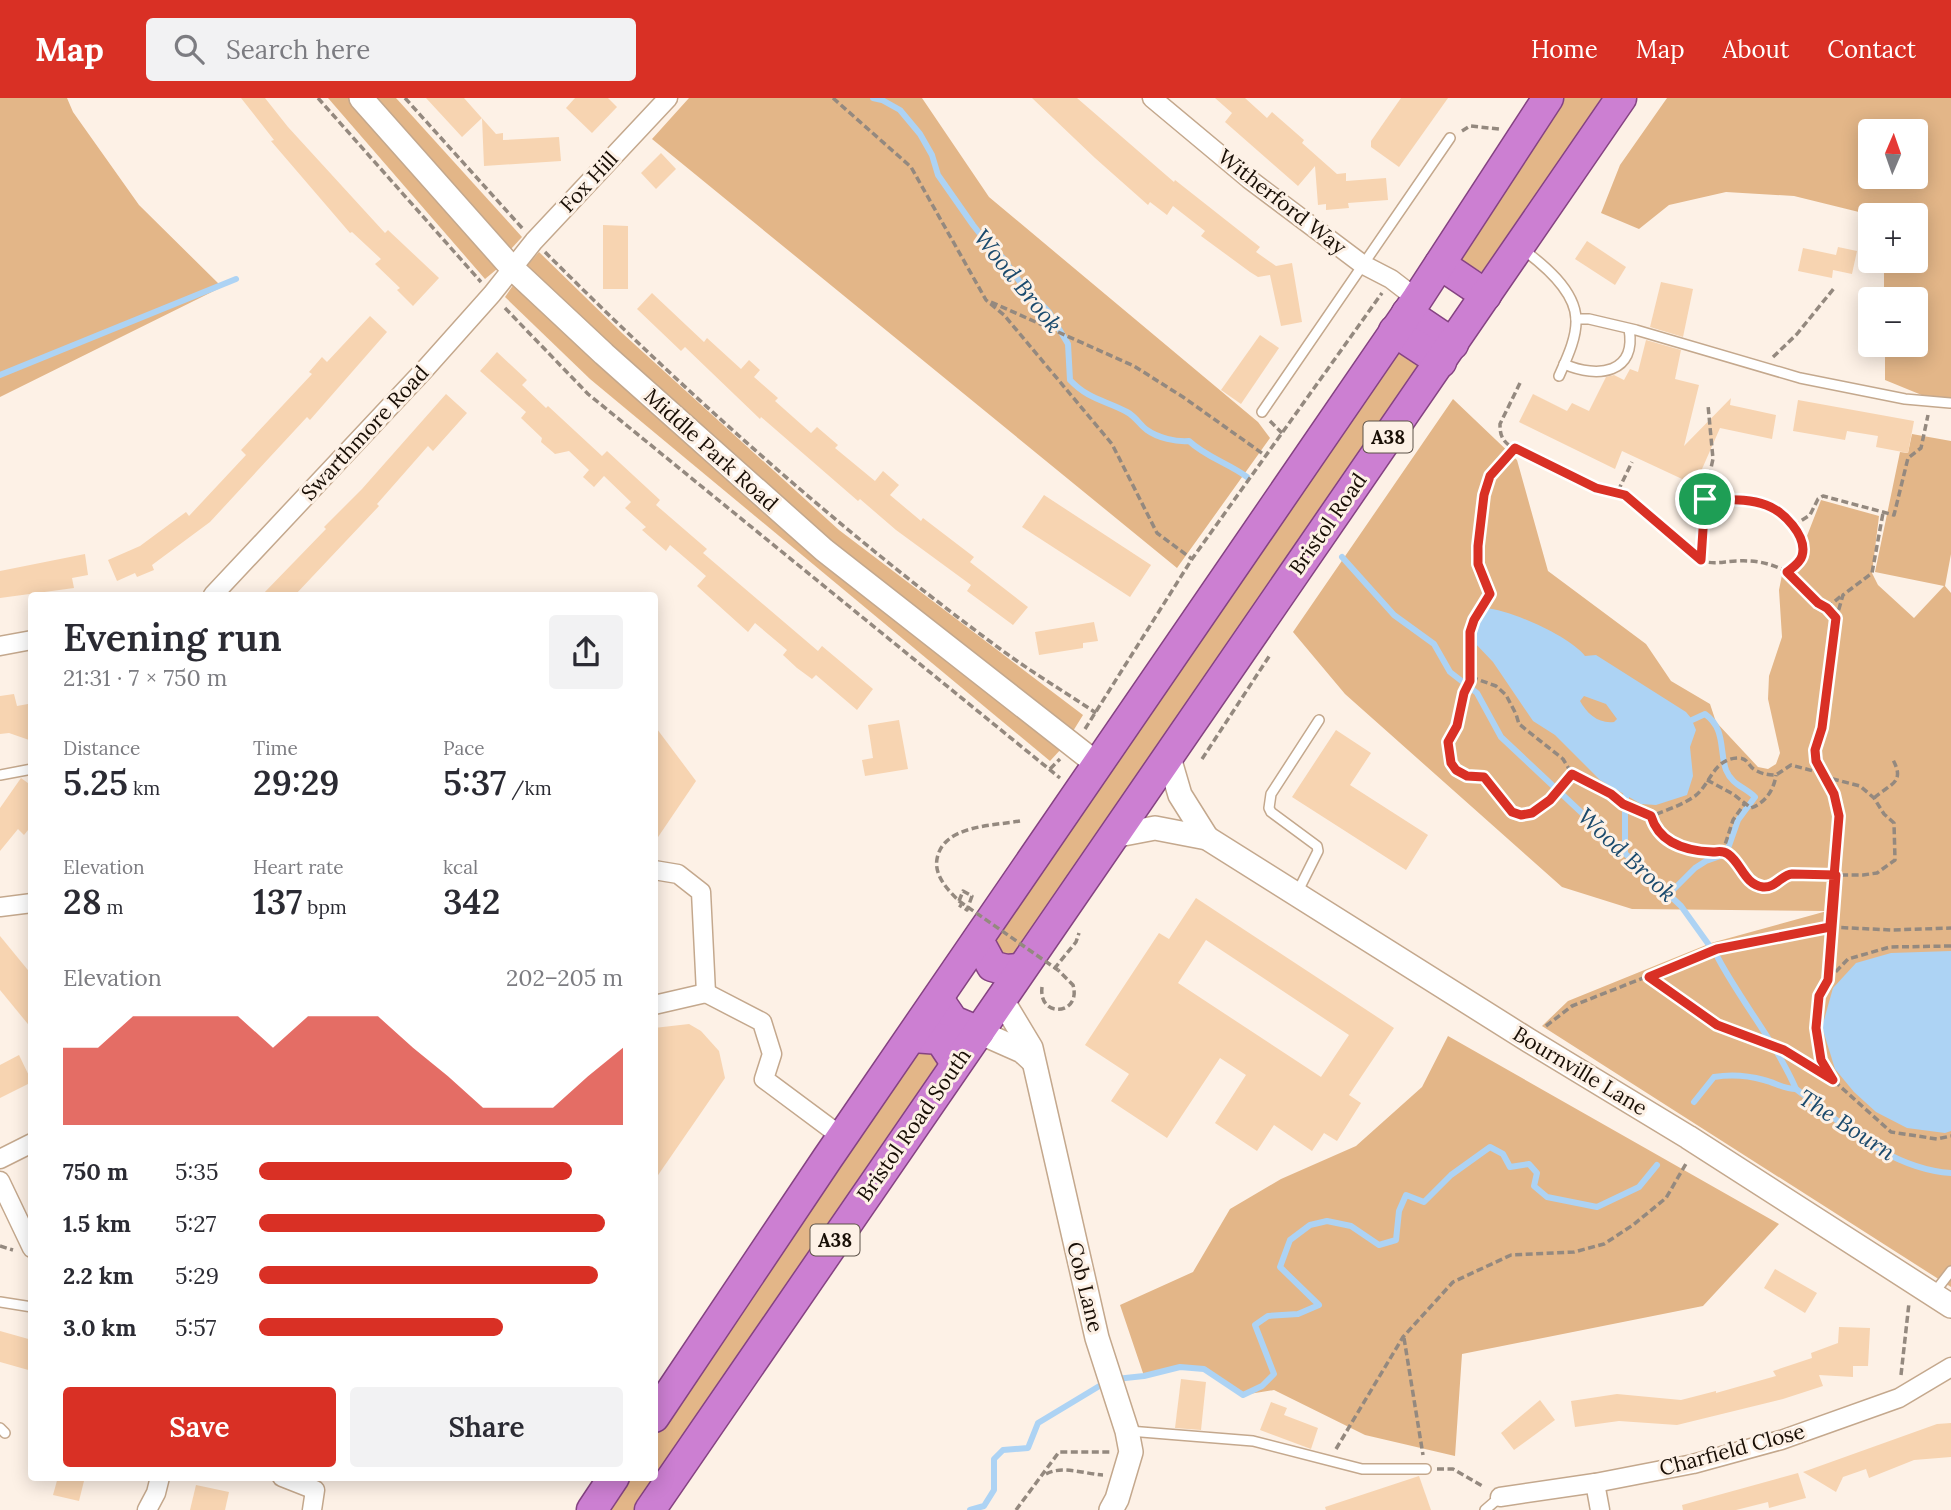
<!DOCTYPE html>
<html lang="en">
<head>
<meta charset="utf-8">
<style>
  body { margin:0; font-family:Lora,serif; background:#f2f2f3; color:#2b2b33; height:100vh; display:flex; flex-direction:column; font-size:26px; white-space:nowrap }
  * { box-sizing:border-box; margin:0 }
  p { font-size:23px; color:#7c7c81 }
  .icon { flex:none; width:38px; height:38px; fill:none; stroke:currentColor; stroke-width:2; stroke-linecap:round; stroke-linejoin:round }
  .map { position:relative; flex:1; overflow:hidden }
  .side { position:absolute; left:28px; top:494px; width:630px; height:889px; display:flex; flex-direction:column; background:#fff; border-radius:7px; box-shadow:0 4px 18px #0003 }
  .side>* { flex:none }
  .needle { width:46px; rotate:2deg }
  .tools { position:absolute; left:1858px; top:21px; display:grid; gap:14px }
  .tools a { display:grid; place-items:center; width:70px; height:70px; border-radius:7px; background:#fff; box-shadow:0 4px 18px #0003; font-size:35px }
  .pin { position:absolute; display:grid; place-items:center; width:60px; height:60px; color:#fff; margin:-30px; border:4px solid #fff; border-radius:50%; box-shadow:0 2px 7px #0007 }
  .round { display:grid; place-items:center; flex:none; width:74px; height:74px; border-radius:7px; background:#f2f2f3 }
  .summary { display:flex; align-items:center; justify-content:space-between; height:119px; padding:0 35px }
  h1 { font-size:38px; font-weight:600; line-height:52px }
  .figures { display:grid; grid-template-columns:repeat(3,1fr); gap:10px; height:119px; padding:7px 35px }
  .figures div { display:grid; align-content:center }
  .figures b { font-size:35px; font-weight:600 }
  .figures small { font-size:19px; font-weight:400 }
  .figures p { font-size:19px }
  .chart { height:196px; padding:14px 35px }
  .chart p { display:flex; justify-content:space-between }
  .chart svg { width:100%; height:126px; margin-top:7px; fill:#d93025; opacity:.7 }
  .button { display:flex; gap:14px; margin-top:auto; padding:14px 35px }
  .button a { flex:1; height:80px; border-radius:7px; background:#d93025; color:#fff; font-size:28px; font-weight:600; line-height:80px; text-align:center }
  .button a+a { background:#f2f2f3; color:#2b2b33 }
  ul { padding:0 35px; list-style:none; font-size:23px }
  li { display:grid; grid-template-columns:112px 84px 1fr; align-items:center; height:52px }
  li i { height:18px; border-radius:9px; background:#d93025 }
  header { display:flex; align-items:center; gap:42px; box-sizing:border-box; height:98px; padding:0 35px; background:#d93025; color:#fff }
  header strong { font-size:33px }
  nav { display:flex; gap:38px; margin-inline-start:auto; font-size:24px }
  .search { width:490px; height:63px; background:#f2f2f3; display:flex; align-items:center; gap:18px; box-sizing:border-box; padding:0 24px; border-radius:7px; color:#7c7c81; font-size:26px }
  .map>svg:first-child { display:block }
</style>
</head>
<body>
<header>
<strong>Map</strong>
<div class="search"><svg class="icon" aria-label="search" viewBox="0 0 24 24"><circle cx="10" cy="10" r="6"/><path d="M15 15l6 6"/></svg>Search here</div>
<nav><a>Home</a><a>Map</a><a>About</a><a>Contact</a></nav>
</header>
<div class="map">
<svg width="1951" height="1412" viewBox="0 0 1951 1412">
  <rect width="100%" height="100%" fill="#fdf1e6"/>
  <g fill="#e3b688" fill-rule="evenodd">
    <path d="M0 0H67L73 14 139 107 222 189 0 299Z"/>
    <path d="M328 0H352L503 166 485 181Z"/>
    <path d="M374 0H396L522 139 511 151Z"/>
    <path d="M689 0H922L989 99 1258 324 1270 340 1177 470 652 41Z"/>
    <path d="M1563 0H1606L1487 177 1459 161Z"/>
    <path d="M1667 0H1951V309L1885 282V247H1916V201H1884V163H1916V117H1871V125L1867 116 1794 98 1726 94 1669 107 1639 131 1601 115 1620 67ZM1871 33H1916V79H1871Z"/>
    <path d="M539 154 622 235 839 432 1083 617 1070 638 819 437 523 172Z"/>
    <path d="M518 180 1062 650 1050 663 590 281 505 199Z"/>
    <path d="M1394 247 1427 270 1012 860 997 859 992 842Z"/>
    <path d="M1453 301 1517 362 1548 473 1646 546 1671 583 1710 606 1716 624 1758 669 1768 671 1776 666 1780 655 1768 601 1769 578 1782 539 1779 492 1782 477 1798 461 1821 402 1879 418 1872 475 1878 487 1914 520 1944 488 1875 474 1900 354 1908 355 1912 336 1951 343V456L1945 488 1951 495V1189L1542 928 1568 903 1711 845 1827 813 1632 811 1562 789 1345 596 1293 534Z"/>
    <path d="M1448 938 1779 1126 1703 1208 1462 1256 1455 1358 1365 1337 1274 1292 1243 1297C1198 1267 1198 1265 1144 1278L1120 1207 1193 1174 1230 1111 1281 1081 1356 1048 1422 989Z"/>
    <path d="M928 951 938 957 944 970 642 1412H603L626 1379H654L655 1337 915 953Z"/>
  </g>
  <g fill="#add3f4" fill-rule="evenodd">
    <path d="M1485 510C1511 512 1569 538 1585 558L1596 557 1686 614 1691 620 1696 632 1690 649 1693 678 1687 697 1656 707 1641 706 1600 682 1555 637 1533 623 1493 564 1473 543 1477 522ZM1584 598 1606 606 1617 621 1614 624C1599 626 1587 616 1580 603Z"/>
    <path d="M1951 853V1033L1945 1035 1907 1030 1876 1014 1854 994 1835 971 1822 929 1833 890 1856 865 1891 855Z"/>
  </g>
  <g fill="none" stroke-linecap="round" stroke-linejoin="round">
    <g stroke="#add3f4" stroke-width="6">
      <path d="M873 0 882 2 900 12 920 36 932 57 938 77 973 127 987 145 1003 160 1020 184 1049 214 1068 246 1070 282C1089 302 1105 302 1127 314 1136 319 1140 327 1147 332 1158 340 1176 344 1189 343 1206 359 1228 365 1247 379"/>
      <path d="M0 277 236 181"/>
      <path d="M1342 459 1394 517 1434 546 1450 574 1477 595 1501 639 1681 808 1709 847"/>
      <path d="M1626 703V697"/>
      <path d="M1625 708V753"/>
      <path d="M1669 796 1695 770 1706 763 1726 756 1738 722 1755 699C1745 689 1732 687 1726 672 1719 652 1726 631 1705 616L1692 622"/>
      <path d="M1718 860C1742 905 1776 945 1796 991"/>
      <path d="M1694 1004 1714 979C1732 976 1746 977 1764 982 1776 985 1784 991 1796 991 1843 1026 1890 1071 1951 1075"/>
      <path d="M1116 1281 1144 1278 1180 1269 1204 1271 1243 1297 1262 1288 1274 1276 1255 1227 1268 1218 1298 1216 1319 1207 1280 1169 1290 1142 1310 1127 1327 1123 1351 1128 1379 1147 1396 1142 1399 1113 1406 1097 1424 1104 1451 1077 1490 1049 1503 1056 1510 1069 1529 1066 1537 1075 1534 1088 1547 1099 1597 1109 1639 1089 1657 1067"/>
      <path d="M970 1412 984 1408 994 1392V1361L1003 1352 1028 1350 1038 1325 1106 1284"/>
    </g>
  </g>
  <g fill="#f7d4b1" fill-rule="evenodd">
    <path d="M241 0H265L288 29 385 135 388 132 439 180 413 208 397 192 400 190 375 166 381 161 352 134 350 135 271 43 274 42Z"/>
    <path d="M426 0H464L496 36 503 35V42L559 39 561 63 484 68 482 20 462 39Z"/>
    <path d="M575 0H608L617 9 592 35 566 10Z"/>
    <path d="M1032 0H1077L1174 84 1175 82 1260 149 1256 154 1276 168 1292 165 1302 224 1281 228 1270 177 1258 179 1250 174 1201 138 1205 133 1173 108 1167 117 1150 104 1148 107 1095 60Z"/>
    <path d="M1215 0H1245L1267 20 1272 14 1304 42 1302 45 1337 76 1346 75V83L1386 80 1388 102 1348 105 1349 110 1326 112V106L1318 107 1315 68 1298 88 1225 24 1232 15Z"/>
    <path d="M1401 0H1448L1399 69 1371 49V43Z"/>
    <path d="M661 55 676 71 656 91 641 75Z"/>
    <path d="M603 127 628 128V191H603Z"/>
    <path d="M1587 143 1626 169 1615 187 1575 161Z"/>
    <path d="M1838 149 1857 153 1852 176 1833 172 1832 180 1798 173 1803 150 1836 157Z"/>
    <path d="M1661 184 1693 191 1683 239 1650 229Z"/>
    <path d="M652 195 704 244 707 240 741 271 749 262 760 272 754 279 778 300 775 303 811 335 817 329 838 347 835 350 875 383 883 373 899 387 890 397 921 423 923 420 974 459 970 464 1028 509 1013 527 967 493 971 487 896 432 860 401 858 403 761 319 760 321 685 249 681 253 637 211Z"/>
    <path d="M370 218 387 234 310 322 307 319 210 424 152 467 154 472 137 479 135 475 117 483 108 462 140 448 186 414 189 418 246 357 241 352 312 276 309 274 322 259 327 264Z"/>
    <path d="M1260 237 1279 250 1241 306 1221 292Z"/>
    <path d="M1646 242 1681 252 1675 281 1699 287 1684 348 1731 300 1730 307 1776 317 1772 341 1720 330 1695 387 1622 353 1615 371 1519 324 1533 296 1567 313 1572 305 1589 313 1606 279 1614 277 1624 282 1630 271 1638 274Z"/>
    <path d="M497 254 527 282 522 287 546 310 548 308 602 358 607 353 660 402 656 407 707 451 703 455 818 553 822 548 873 591 857 612 816 577 812 581 797 570 783 557 787 552 755 525 748 534 697 488 706 478 670 447 666 453 642 432 646 429 625 410 631 404 604 378 594 389 583 379 589 372 569 353 555 356 541 344 542 340 521 320 526 314 480 273Z"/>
    <path d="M446 296 467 315 433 353 428 348 377 406 379 408 295 497H262L326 431 324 429 362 391Z"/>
    <path d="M1798 302 1914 323 1908 355 1876 349 1878 338 1847 333 1845 342 1793 333Z"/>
    <path d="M1044 397 1151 467 1130 499 1022 429Z"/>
    <path d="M85 456 88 477 72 480 74 490 0 500V473Z"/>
    <path d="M1094 524 1098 543 1083 545V550L1039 557 1035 534Z"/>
    <path d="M14 596 17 608 28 606 32 643 9 635 0 636V598Z"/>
    <path d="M899 622 908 671 865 678 862 662 873 660 868 627Z"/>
    <path d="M654 627 696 683 654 745Z"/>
    <path d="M1336 632 1371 655 1350 687 1428 737 1406 772 1292 699Z"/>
    <path d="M21 680 32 688V727L24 737 18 731 0 753V710Z"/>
    <path d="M1196 800 1394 930 1349 997 1361 1005 1337 1043 1324 1035 1312 1053 1274 1027 1257 1053 1215 1025 1246 977 1220 960 1167 1040 1111 1003 1129 976 1085 947 1159 835 1169 841ZM1206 842 1349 937 1321 979 1178 885Z"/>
    <path d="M0 838 32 877V931L0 892Z"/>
    <path d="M689 926 701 933 719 953 725 980 654 1083V930Z"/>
    <path d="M19 957 32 984 0 1000V967Z"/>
    <path d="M1775 1171 1817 1195 1805 1215 1764 1190Z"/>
    <path d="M1839 1229 1870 1230 1868 1268H1853V1279L1819 1277 1823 1288 1783 1301 1677 1327 1619 1323 1575 1329 1571 1303 1617 1296 1681 1302 1716 1293V1295L1776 1278 1773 1273 1812 1260 1811 1255 1838 1245Z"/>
    <path d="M0 1233 32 1242V1273L0 1264Z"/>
    <path d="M1181 1281 1206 1284 1201 1332 1175 1330Z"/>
    <path d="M1540 1302 1555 1322 1514 1352 1501 1335Z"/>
    <path d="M1271 1304 1287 1310 1284 1317 1318 1330 1311 1351 1260 1332Z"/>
    <path d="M1951 1325V1359L1914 1362 1869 1380 1866 1371 1843 1379 1836 1394 1803 1374 1937 1326Z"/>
    <path d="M1798 1375 1806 1400 1769 1410 1768 1404 1736 1412H1683L1682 1407Z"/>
    <path d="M1419 1378 1431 1412H1326L1325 1409Z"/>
    <path d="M58 1379H85L79 1403 53 1397Z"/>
    <path d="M196 1387 229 1394 225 1412H190Z"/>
  </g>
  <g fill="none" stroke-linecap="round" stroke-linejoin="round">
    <defs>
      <g id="service">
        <path d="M1521 150C1543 166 1575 192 1576 221 1577 240 1566 262 1559 278"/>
        <path d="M1576 221H1589L1636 232 1800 280 1905 301 1950 305"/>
        <path d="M1564 266C1598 281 1637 275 1629 231"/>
        <path d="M1262 314 1450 40"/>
        <path d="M0 677 32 671"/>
        <path d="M1297 795 1318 753 1317 748 1271 714 1269 710 1271 696 1319 622"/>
        <path d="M1934 1195 1951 1173"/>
        <path d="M0 1204 32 1209"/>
        <path d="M0 1330 5 1335"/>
        <path d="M1129 1333 1253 1343 1362 1371H1426"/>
        <path d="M1485 1412 1500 1399"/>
      </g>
      <g id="minor">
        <path d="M1152 0 1249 81 1362 166 1391 181 1417 201"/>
        <path d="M213 497 426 270 492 196 534 143 668 0"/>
        <path d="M0 548 32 542"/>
        <path d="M654 772 678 776 701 794 706 895"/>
        <path d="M0 809 32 805"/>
        <path d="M654 907 706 895 762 924 772 956 764 981 842 1039"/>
        <path d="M0 1061 32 1045"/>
        <path d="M0 1083 32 1150"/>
        <path d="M282 1379 315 1392 312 1412"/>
        <path d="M1595 1385 1600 1412"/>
        <path d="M1500 1399 1595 1385 1693 1366 1781 1342 1899 1300 1951 1269"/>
        <path d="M147 1412 156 1395 160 1379"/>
      </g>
      <g id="tertiary">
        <path d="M361 0 512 170 604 256 824 452 1097 666"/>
        <path d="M1168 656 1180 697 1207 740"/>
        <path d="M1113 738 1155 730 1207 740 1528 942 1688 1039 1951 1208"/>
        <path d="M1001 900 1031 950 1097 1240 1127 1333 1131 1354 1117 1401 1111 1412"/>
        <path d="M979 934 1022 953 1033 963"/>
      </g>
      <g id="trunk">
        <path d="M1440 166 1486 197"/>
        <path d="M1407 215 1453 246"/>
        <path d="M1394 233 1441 264"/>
        <path d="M978 842 992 868 1006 872 1020 871"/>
        <path d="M938 901 953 923 979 934"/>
        <path d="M913 939 940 941 956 965"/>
        <path d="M654 1319 827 1061 1417 201 1548 0"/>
        <path d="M592 1412 614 1379"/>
        <path d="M650 1412 1621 0"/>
      </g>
    </defs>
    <use href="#service" stroke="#c4a88d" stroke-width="12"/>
    <use href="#minor" stroke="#c4a88d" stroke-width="21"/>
    <use href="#tertiary" stroke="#c4a88d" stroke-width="26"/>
    <use href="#trunk" stroke="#854382" stroke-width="33"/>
    <g stroke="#94897f" stroke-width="3.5" stroke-dasharray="7 3.5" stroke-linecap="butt">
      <path d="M318 0 481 184"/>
      <path d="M405 0 523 131"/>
      <path d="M833 0 911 69 986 202 1004 217 1112 346 1157 435 1192 461"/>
      <path d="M1462 33 1470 28 1499 31"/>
      <path d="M545 154C688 297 840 433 1003 553 1033 575 1065 594 1096 615"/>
      <path d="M991 204 1134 268 1183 299 1266 358"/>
      <path d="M505 210 588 296 1060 680"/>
      <path d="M1773 259 1797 236 1835 189"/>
      <path d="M1520 285 1500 326C1500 337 1502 342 1510 348L1596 390 1625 397 1703 463C1715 467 1725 463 1737 463 1755 462 1771 465 1787 474L1802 460C1803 448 1800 437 1793 428 1771 400 1737 402 1705 401"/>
      <path d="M1270 323 1282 335"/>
      <path d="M1515 350 1491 378 1484 397 1478 448V466L1490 496 1474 521 1470 534V583L1463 595 1457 628 1448 644 1451 665 1456 672 1467 678 1484 679 1489 689 1504 702 1512 714 1521 717 1532 715 1550 702 1572 676"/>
      <path d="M1618 393 1632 364"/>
      <path d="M1793 428 1810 417 1818 401 1823 398 1894 417 1908 360 1921 350 1928 317"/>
      <path d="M1701 462 1706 392 1713 361 1708 307"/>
      <path d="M1787 474 1818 505 1827 510 1835 520"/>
      <path d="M1827 510 1841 498"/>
      <path d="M1471 579 1496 588 1506 597 1516 616 1519 626 1563 661 1572 676 1644 717 1651 718C1665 713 1682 707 1695 698 1711 686 1713 660 1739 660 1748 660 1748 668 1755 672 1762 676 1768 677 1776 677L1791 667 1821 675"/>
      <path d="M1085 631 1192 461 1382 195"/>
      <path d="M1202 661 1270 557"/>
      <path d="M1050 671 1060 661"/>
      <path d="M1707 682 1733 696 1751 710C1765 705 1774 692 1776 677"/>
      <path d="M1874 700C1891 685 1906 685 1892 660"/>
      <path d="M1651 718C1661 749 1694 755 1723 753L1733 722 1745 705"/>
      <path d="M1723 753C1742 765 1742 782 1765 789L1778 785 1785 777H1863L1877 775 1895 762 1894 725 1884 716 1874 700 1860 688 1825 679"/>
      <path d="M959 803 963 793 972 798 967 812 959 807"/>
      <path d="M1951 848 1890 849 1848 861 1828 882 1819 898 1816 930 1821 962 1833 982 1891 1034 1937 1041 1951 1038"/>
      <path d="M1054 871 1076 844 1079 835"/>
      <path d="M1649 880 1717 927 1784 952 1831 981"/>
      <path d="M1828 882 1839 718 1834 696 1816 663 1815 652 1822 630 1833 555 1836 521 1843 497 1872 475 1883 415"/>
      <path d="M1042 889C1038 921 1082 917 1073 887L1058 872"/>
      <path d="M1546 928 1572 908 1717 851 1830 829 1892 832 1951 830"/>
      <path d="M0 1148 13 1152"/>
      <path d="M1404 1240 1423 1357"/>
      <path d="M1901 1277 1909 1205"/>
      <path d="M1336 1351 1403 1239 1453 1184 1511 1157 1574 1154 1604 1146 1633 1127 1666 1100 1687 1064"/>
      <path d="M1437 1371H1453L1484 1389"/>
      <path d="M1046 1376C1062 1367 1085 1376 1103 1377"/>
      <path d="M1016 1412 1059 1354H1111"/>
    </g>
    <use href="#service" stroke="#fff" stroke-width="9"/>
    <use href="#minor" stroke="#fff" stroke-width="18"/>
    <use href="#tertiary" stroke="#fff" stroke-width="23"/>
    <use href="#trunk" stroke="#cc7fd2" stroke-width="30"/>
    <path stroke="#94897f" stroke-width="3.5" stroke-dasharray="7 3.5" stroke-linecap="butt" d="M1020 723C992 728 943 727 937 761 934 778 948 792 959 803L1058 872"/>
  </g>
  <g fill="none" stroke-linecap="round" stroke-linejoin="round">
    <defs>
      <path id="route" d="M1705 401 1701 462 1625 397 1596 390 1515 350 1490 378 1484 397 1478 448V466L1490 496 1474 522 1470 534V583L1464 595 1457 628 1448 644 1451 665 1456 672 1467 678 1484 679 1512 714 1521 717 1532 715 1550 702 1572 676 1611 696 1623 706 1651 718C1659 745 1686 753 1713 754 1719 754 1722 752 1728 756 1742 766 1744 786 1763 789 1776 790 1781 777 1792 776L1836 777 1828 882 1819 898 1816 930 1821 962 1833 982 1784 952 1717 927 1649 879 1717 851 1830 829V827L1839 718 1834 696 1816 663 1815 652 1822 630 1836 520 1827 510 1818 505 1787 474C1792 470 1800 465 1802 458 1808 438 1783 413 1766 407 1747 400 1725 402 1705 401"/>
    </defs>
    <use href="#route" stroke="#fff" stroke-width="14"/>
    <use href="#route" stroke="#d93025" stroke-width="9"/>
  </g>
  <g text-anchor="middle" stroke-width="6" stroke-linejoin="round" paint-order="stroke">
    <g fill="#fdf1e6" stroke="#5d5248" stroke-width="2">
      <rect x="1363.5" y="323.5" width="49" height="31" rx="5"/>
      <rect x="810.5" y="1126.5" width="49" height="31" rx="5"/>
    </g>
    <g font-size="19" font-weight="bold" fill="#180e05">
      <text x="1388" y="346">A38</text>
      <text x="835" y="1149">A38</text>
    </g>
    <g font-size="21" fill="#180e05" stroke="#fdf1e6">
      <text transform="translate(589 84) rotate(-47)" y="7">Fox Hill</text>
      <text transform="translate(1282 104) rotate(38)" y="7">Witherford Way</text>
      <text transform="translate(365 335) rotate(-47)" y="7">Swarthmore Road</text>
      <text transform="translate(711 352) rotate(42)" y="7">Middle Park Road</text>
      <text transform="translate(1328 426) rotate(-55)" y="7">Bristol Road</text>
      <text transform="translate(1580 973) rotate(31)" y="7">Bournville Lane</text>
      <text transform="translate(914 1027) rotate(-55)" y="7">Bristol Road South</text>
      <text transform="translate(1085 1189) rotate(76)" y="7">Cob Lane</text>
      <text transform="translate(1732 1352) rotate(-15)" y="7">Charfield Close</text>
    </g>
    <g font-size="23" font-style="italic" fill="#1a4a6d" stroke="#fdf1e6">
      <text transform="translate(1018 183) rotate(51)" y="8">Wood Brook</text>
      <text transform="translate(1627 757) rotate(43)" y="8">Wood Brook</text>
      <text transform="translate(1847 1027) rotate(33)" y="8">The Bourn</text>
    </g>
  </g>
</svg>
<div class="tools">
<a><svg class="needle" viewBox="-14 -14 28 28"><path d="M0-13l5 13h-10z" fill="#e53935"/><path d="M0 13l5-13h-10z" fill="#7c7c81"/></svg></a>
<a>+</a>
<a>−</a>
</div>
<div class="pin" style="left:1705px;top:401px;background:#1e9e55"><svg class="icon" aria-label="arrive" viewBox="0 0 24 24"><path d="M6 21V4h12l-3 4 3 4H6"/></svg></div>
<section class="side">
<div class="summary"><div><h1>Evening run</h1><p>21:31 · 7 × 750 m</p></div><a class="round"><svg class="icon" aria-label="share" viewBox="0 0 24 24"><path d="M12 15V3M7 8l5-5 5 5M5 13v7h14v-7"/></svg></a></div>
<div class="figures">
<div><p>Distance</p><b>5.25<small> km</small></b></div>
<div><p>Time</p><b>29:29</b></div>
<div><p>Pace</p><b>5:37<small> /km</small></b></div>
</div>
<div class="figures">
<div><p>Elevation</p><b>28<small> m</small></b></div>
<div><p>Heart rate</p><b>137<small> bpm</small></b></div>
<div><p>kcal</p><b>342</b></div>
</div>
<div class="chart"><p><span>Elevation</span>202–205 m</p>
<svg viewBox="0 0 160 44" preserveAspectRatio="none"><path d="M0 44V17L10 17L20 6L30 6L40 6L50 6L60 17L70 6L80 6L90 6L100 17L110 27L120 38L130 38L140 38L150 27L160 17V44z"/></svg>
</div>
<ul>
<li><b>750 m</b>5:35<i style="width:86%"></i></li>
<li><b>1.5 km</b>5:27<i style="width:95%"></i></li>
<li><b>2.2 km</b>5:29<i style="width:93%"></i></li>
<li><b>3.0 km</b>5:57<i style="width:67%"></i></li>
</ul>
<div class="button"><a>Save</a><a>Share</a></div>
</section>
</div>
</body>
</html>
